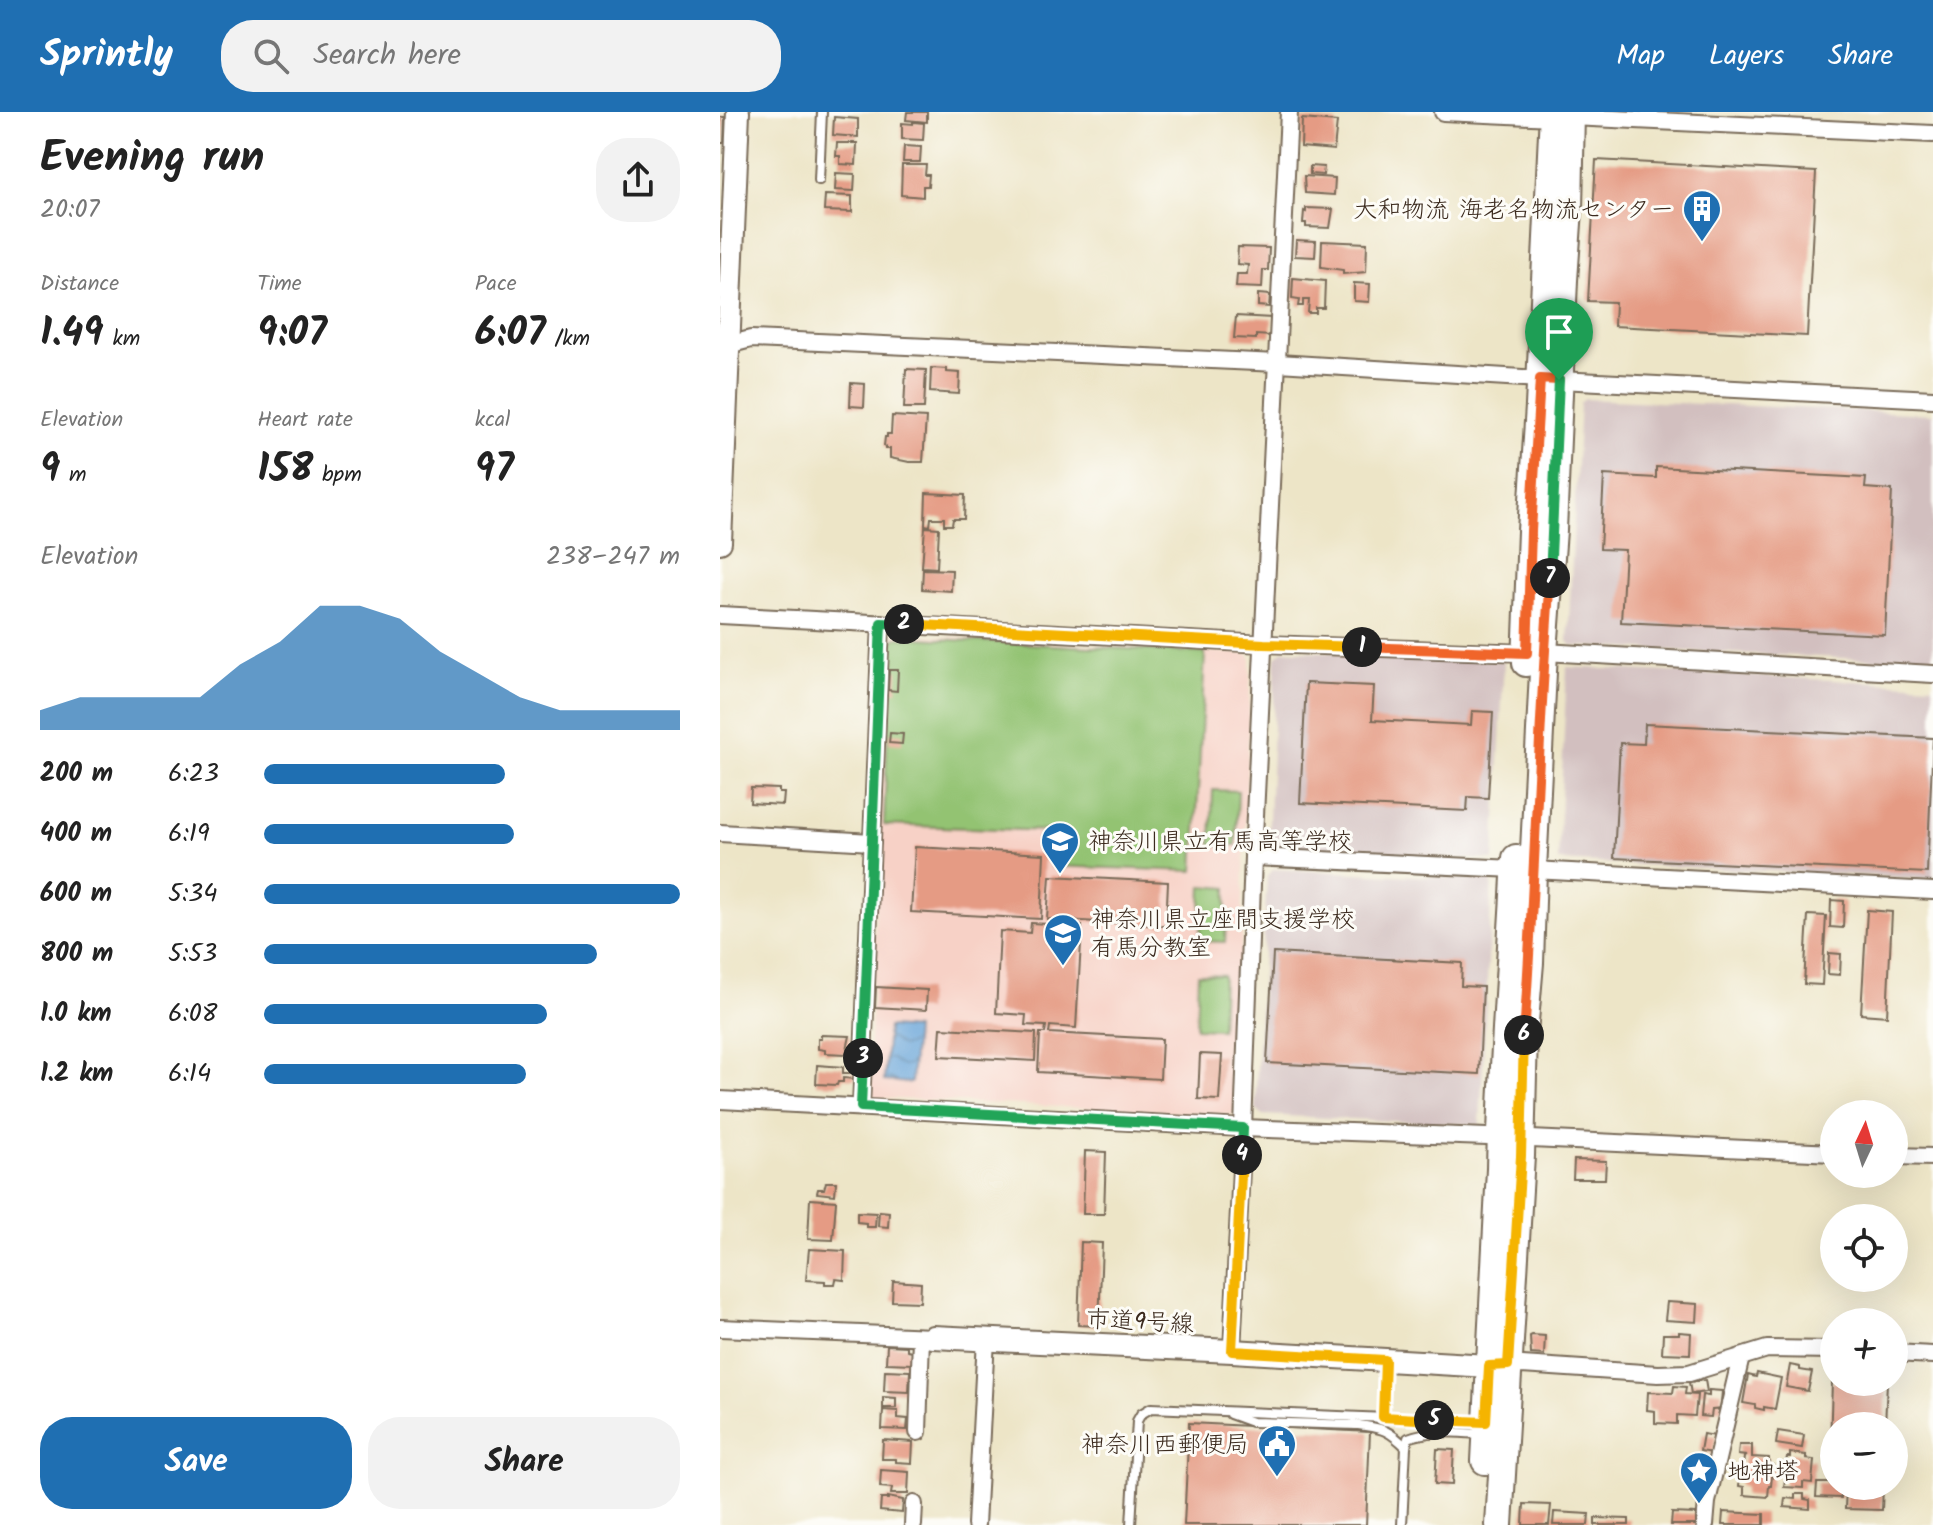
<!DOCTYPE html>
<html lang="en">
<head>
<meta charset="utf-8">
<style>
  body { margin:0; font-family:Kalam,"Klee One",sans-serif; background:#f2f2f2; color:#222; height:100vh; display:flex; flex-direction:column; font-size:30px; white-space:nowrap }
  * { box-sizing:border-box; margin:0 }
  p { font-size:26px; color:#767676 }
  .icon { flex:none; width:44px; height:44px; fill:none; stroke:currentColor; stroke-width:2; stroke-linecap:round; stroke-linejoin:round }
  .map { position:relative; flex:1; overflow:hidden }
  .sheet { display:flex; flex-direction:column; background:#fff; width:720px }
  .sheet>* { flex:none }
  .needle { width:52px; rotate:4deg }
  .controls { position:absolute; left:1100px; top:988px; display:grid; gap:16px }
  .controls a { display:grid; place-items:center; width:88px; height:88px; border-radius:50%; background:#fff; box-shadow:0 8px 32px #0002; font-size:40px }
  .pin { position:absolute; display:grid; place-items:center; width:68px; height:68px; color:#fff; margin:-82px -34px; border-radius:50% 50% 50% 0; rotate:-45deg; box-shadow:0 0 8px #0007 }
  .pin .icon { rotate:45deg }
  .km { position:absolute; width:40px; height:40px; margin:-20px; border-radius:50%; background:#222; color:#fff; font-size:22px; line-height:40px; text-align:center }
  .round { display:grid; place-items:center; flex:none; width:84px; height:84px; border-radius:32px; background:#f2f2f2 }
  .headline { display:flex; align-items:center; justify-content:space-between; height:136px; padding:0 40px }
  h1 { font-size:44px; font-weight:800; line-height:60px }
  .figures { display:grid; grid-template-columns:repeat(3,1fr); gap:12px; height:136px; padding:8px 40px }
  .figures div { display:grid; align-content:center }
  .figures b { font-size:40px; font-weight:800 }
  .figures small { font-size:22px; font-weight:400 }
  .figures p { font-size:22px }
  .chart { height:224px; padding:16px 40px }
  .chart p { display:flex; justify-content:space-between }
  .chart svg { width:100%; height:144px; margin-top:8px; fill:#1f6fb2; opacity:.7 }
  .action { display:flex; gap:16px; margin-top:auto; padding:16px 40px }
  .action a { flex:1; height:92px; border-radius:32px; background:#1f6fb2; color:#fff; font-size:32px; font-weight:800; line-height:92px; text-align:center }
  .action a+a { background:#f2f2f2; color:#222 }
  ul { padding:0 40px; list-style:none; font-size:26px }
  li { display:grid; grid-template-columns:128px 96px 1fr; align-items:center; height:60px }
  li i { height:20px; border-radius:10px; background:#1f6fb2 }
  header { display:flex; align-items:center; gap:48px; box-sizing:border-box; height:112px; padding:0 40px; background:#1f6fb2; color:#fff }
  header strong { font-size:38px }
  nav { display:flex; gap:44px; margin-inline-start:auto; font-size:28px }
  .search { width:560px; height:72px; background:#f2f2f2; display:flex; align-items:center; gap:20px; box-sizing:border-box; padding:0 28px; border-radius:32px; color:#767676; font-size:30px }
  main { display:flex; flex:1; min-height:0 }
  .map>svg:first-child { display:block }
</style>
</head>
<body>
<header>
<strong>Sprintly</strong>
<div class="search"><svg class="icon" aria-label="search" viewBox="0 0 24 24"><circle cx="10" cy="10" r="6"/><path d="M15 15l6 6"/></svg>Search here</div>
<nav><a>Map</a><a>Layers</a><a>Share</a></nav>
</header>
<main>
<section class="sheet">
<div class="headline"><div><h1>Evening run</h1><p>20:07</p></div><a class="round"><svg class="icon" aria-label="share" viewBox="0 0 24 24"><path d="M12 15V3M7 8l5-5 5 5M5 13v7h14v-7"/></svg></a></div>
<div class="figures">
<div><p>Distance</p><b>1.49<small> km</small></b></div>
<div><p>Time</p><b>9:07</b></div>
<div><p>Pace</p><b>6:07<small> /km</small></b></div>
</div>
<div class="figures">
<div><p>Elevation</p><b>9<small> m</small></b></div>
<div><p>Heart rate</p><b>158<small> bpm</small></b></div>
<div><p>kcal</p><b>97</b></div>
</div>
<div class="chart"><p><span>Elevation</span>238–247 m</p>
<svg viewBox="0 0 160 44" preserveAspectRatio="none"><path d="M0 44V38L10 34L20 34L30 34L40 34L50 24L60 17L70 6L80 6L90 10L100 20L110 27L120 34L130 38L140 38L150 38L160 38V44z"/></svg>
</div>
<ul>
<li><b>200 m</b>6:23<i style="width:58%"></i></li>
<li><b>400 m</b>6:19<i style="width:60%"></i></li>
<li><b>600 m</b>5:34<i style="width:100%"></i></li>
<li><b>800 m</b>5:53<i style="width:80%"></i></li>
<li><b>1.0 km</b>6:08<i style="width:68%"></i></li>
<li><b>1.2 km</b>6:14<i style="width:63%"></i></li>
</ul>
<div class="action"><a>Save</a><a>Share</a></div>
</section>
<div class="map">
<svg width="1213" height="1413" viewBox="0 0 1213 1413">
  <defs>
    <pattern id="water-waves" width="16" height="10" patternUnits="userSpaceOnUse" patternTransform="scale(2)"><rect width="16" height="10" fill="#68a4d9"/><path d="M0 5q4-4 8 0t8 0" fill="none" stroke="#5786af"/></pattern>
  </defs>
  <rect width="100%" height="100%" fill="#fdfcf7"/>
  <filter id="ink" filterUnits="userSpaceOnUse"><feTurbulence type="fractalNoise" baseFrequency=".0125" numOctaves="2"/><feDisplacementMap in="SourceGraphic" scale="16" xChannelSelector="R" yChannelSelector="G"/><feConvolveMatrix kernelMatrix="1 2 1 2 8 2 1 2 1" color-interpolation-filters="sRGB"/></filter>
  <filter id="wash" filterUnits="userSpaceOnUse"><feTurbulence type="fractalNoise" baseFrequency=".006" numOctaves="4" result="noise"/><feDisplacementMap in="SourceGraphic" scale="32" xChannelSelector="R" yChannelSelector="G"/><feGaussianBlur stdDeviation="1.8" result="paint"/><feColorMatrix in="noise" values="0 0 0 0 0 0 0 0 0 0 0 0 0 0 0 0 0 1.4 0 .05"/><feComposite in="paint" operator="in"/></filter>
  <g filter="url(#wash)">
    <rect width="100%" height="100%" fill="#ede5c7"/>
    <path fill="#f7d1c6" d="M176 522 527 542 531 547 516 995 512 1003 156 986 148 979 167 528Z"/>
    <g fill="#d2bfbf">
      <path d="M865 287 1213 302V550L852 534 848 529 860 291Z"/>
      <path d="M564 538 784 549 774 748 554 737 548 730 556 545Z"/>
      <path d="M847 555 1213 573V767L838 749Z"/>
      <path d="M554 757 772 768 760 1013 542 1003 535 996 547 764Z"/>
    </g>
    <g fill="#93c372" stroke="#677648" stroke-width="2">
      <path d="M178 525 485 541 474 759 332 754 333 719 164 713 171 530Z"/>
      <path d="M493 678 518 679 516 733H491Z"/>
      <path d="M482 774 507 776 505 830 480 829Z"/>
      <path d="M478 862 503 863 501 917 476 916Z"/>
    </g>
    <path fill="url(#water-waves)" stroke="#52677c" stroke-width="2" d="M168 915 195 917 191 971 164 969Z"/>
    <g id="blocks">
      <g fill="#e59b84">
        <path d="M187 0H207V10L186 8Z"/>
        <path d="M0 5H5L4 31H0Z"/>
        <path d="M114 5 138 7V25L113 23Z"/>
        <path d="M582 7 617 10 614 38 581 35Z"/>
        <path d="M193 10 204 11 203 28 182 27V11L193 12Z"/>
        <path d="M117 31H137L136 53 120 52V44H116Z"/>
        <path d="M184 34 201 35 200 50H183Z"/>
        <path d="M876 48 1096 60 1087 224 894 214 895 190 868 189Z"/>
        <path d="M182 53H206L205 63H209L208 74H203V85L181 83Z"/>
        <path d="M590 54 604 55 603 63 590 62Z"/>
        <path d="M116 61 135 62 134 79 115 78Z"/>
        <path d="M584 64 615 66 614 83 585 81Z"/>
        <path d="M105 83 132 84V100L104 99Z"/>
        <path d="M586 96 613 97 610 116 586 115V111H583L584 99 586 100Z"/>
        <path d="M576 128 596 129 595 145 575 144Z"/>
        <path d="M602 129 647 131 646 160 623 162V158L601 155Z"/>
        <path d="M518 135 549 136 548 158H543L542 176 516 175 517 162H527L528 153 517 152Z"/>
        <path d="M573 166 605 169 604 196H596V201H588L589 188H583V194H578L579 188 572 187Z"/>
        <path d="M634 171 650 172 649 190 634 189Z"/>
        <path d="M538 182 550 183 549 195 538 194Z"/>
        <path d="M516 204 552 206 551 224 536 223V227L514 226Z"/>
        <path d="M211 256 227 257V260L240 261 239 282 210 280Z"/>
        <path d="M186 257 206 258 204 296H184Z"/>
        <path d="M131 271 145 272 144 295 130 294Z"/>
        <path d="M172 304 206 306 203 350H189L170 346V337H166V335L164 334 165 325H167V322H171Z"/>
        <path d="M936 355 1146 366 1145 376 1172 378 1165 523 901 510 905 438 880 437 884 363 936 366Z"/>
        <path d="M206 381 245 383 244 407H233L232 413H224V406H211L210 414 205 413Z"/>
        <path d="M205 415 219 416 217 456 202 455Z"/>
        <path d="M203 457 232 458 231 479 202 477Z"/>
        <path d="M169 558H178L177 579 168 578Z"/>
        <path d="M586 571 654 574 652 608 751 613 752 599 773 600 768 686 748 685 747 699 580 691Z"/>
        <path d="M925 612 1213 626 1207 761 894 746 900 631 924 632Z"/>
        <path d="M170 621 183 622 182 632 169 631Z"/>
        <path d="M31 676 59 677V681H64L63 693 30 691Z"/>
        <path d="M195 735 324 742 321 807 191 800Z"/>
        <path d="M330 764 448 770 446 814 327 807Z"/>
        <path d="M1111 788 1124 789 1123 816 1110 815Z"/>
        <path d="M1147 798 1172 800 1167 904 1141 902Z"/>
        <path d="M1088 803 1106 804 1102 873 1084 872Z"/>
        <path d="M311 811 362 814 356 916 330 914 329 921 442 927 440 967 318 960 320 921H325L326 914 305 913 306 903 276 901 280 819 310 821Z"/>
        <path d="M553 841 742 851 741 874 763 875 759 962 547 951Z"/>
        <path d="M1109 841 1121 842 1120 863 1108 862Z"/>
        <path d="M156 875 207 878 206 898 155 895Z"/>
        <path d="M221 916 316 921 315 949 219 944Z"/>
        <path d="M101 923 130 924 126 942 105 941V938L98 937V927H101Z"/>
        <path d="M480 942 502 943 499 988 478 987Z"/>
        <path d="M97 953 123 955V961H135V967L123 966V970H118L117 973 96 972Z"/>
        <path d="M365 1039 386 1040 384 1102H363Z"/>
        <path d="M854 1048 886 1049 885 1067H853Z"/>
        <path d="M106 1070H116L115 1083 97 1081 98 1077H104Z"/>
        <path d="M90 1087 116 1089 113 1128 88 1127Z"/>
        <path d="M159 1099 169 1100 168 1115 158 1114Z"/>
        <path d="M137 1100 156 1101 155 1115H146V1111L137 1110Z"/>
        <path d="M361 1130 382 1131 379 1214 358 1213Z"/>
        <path d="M89 1137 125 1139 124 1168 116 1167 115 1172H105V1169L86 1168Z"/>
        <path d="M173 1169 201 1171 200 1190 172 1189Z"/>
        <path d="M947 1190 978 1192 977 1210 945 1208Z"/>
        <path d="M959 1220 971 1221 970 1242 942 1241 943 1222H959Z"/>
        <path d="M812 1223 825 1224 824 1243 811 1242 810 1224Z"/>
        <path d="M167 1233 187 1234V1239L193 1240V1252L166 1251Z"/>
        <path d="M1070 1253 1080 1255V1258L1092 1260 1088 1279 1066 1275Z"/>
        <path d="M165 1258 190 1259 189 1280 164 1279Z"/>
        <path d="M1037 1261 1061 1266 1055 1297 1044 1295V1298L1035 1296V1293L1023 1291 1028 1263 1036 1265Z"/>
        <path d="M985 1268 987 1280 971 1282 969 1270Z"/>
        <path d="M1112 1270H1167L1165 1314H1114V1335H1110Z"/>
        <path d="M954 1274 966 1275 965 1282 977 1283 975 1304 957 1303V1312L935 1311V1299L927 1298 928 1280 953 1281Z"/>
        <path d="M989 1278 1002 1279 1001 1292H1004V1297L992 1298 991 1305 980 1304 982 1283 989 1284Z"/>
        <path d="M163 1285 176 1286V1296H163Z"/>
        <path d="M163 1298 178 1299V1306L188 1307 187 1318 162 1317Z"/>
        <path d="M469 1311 650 1320 646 1413H464Z"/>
        <path d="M1058 1319 1084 1323 1082 1336 1056 1332Z"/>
        <path d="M983 1322 996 1324 993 1341 980 1339Z"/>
        <path d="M163 1328 193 1330 192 1351 176 1350V1347H162Z"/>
        <path d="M1019 1333H1032V1345L1049 1346V1353H1053L1051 1374H1049L1048 1385 1024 1383V1375L1019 1374 1020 1363H1022L1024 1345 1027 1344 1018 1343Z"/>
        <path d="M717 1337 734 1338 732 1373 715 1372Z"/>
        <path d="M1070 1341 1086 1343V1347L1094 1348 1092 1371 1083 1370V1376L1064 1375 1066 1359H1063L1064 1350H1066L1067 1345H1070Z"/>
        <path d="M161 1358 189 1360 188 1382H171L172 1376 160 1375Z"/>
        <path d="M1097 1371H1114V1374H1121V1386L1096 1385Z"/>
        <path d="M1126 1374H1163L1162 1398 1125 1397Z"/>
        <path d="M1075 1382H1084V1387L1090 1388V1397L1064 1395 1065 1386 1075 1387Z"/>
        <path d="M168 1385 183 1388 182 1401 160 1399 161 1387H168Z"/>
        <path d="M804 1392 831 1393 829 1413H803Z"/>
        <path d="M834 1400 869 1402 868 1413H833Z"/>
        <path d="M1003 1400 1044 1402V1413H1002Z"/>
        <path d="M952 1401 976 1402V1413H951Z"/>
        <path d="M875 1406 909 1407V1413H875Z"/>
      </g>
    </g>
  </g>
  <g filter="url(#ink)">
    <use href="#blocks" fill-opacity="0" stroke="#796b59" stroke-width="2"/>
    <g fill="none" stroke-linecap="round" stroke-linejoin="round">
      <defs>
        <g id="lane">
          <path d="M99 68 102 0"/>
          <path d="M510 1302 532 1310 638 1313"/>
          <path d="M663 1305 665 1250"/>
          <path d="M633 1312C660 1317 665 1314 686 1335"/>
          <path d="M411 1413 417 1309 421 1302 431 1296 762 1310"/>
          <path d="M682 1413 686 1335 688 1326C710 1317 737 1321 761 1322"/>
        </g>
        <g id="street">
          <path d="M723 0 833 5"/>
          <path d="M851 5 1213 22"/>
          <path d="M0 233H8L31 227 558 251 820 267 1213 287"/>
          <path d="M0 503 544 532 807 541"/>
          <path d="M824 540 1213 562"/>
          <path d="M0 721 152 730"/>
          <path d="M533 745 795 757"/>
          <path d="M813 758 1213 779"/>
          <path d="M0 988 523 1016 767 1025 1114 1041"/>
          <path d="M141 995 161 511"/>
          <path d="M1174 1044 1213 1045"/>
          <path d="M0 1216 213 1225"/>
          <path d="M512 1239 523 1016 533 745 569 0"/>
          <path d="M1174 1241 1213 1243"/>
          <path d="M780 1254 802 1253 938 1262 969 1261 1047 1237 1114 1238"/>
          <path d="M198 1320 201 1225"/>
          <path d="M193 1413 194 1392"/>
          <path d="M256 1413 266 1227"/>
          <path d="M985 1413 987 1390 1021 1245"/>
        </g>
        <g id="secondary">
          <path d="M0 430 18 0"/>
          <path d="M213 1225 512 1239 769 1254"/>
        </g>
        <g id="primary">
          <path d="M806 551 811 419 819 294 833 0"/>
          <path d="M765 1349 780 1057C782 953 791 849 796 746"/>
          <path d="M779 1413 801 1044 804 921 810 851 813 758 824 540 833 418 844 168 849 97 851 0"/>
        </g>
      </defs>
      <use href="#lane" stroke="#796b59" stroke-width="12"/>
      <use href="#street" stroke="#796b59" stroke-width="20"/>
      <use href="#secondary" stroke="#796b59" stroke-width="26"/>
      <use href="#primary" stroke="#796b59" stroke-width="30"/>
      <use href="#lane" stroke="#fff" stroke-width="8"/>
      <use href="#street" stroke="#fff" stroke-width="16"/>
      <use href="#secondary" stroke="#fff" stroke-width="22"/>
      <use href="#primary" stroke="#fff" stroke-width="26"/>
    </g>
  </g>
  <g fill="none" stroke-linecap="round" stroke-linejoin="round" filter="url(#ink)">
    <defs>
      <path id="split-1" d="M642 535 807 541 811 419 820 267 839 268"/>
      <path id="split-2" d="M184 512 544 532 642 535"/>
      <path id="split-3" d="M143 946 161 511 184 512"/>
      <path id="split-4" d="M143 946 141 995 523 1016 522 1043"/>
      <path id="split-5" d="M522 1043 512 1239 665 1248 663 1305 714 1308"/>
      <path id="split-6" d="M714 1308 766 1310 769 1254 788 1253 801 1044 804 923"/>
      <path id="split-7" d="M804 923C815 771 818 618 830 466"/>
      <path id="split-8" d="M830 466 839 268"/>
    </defs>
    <use href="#split-1" stroke="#fff" stroke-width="16"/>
    <use href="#split-2" stroke="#fff" stroke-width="16"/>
    <use href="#split-3" stroke="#fff" stroke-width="16"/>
    <use href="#split-4" stroke="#fff" stroke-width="16"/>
    <use href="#split-5" stroke="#fff" stroke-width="16"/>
    <use href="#split-6" stroke="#fff" stroke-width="16"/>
    <use href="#split-7" stroke="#fff" stroke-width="16"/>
    <use href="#split-8" stroke="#fff" stroke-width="16"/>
    <use href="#split-1" stroke="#f0652b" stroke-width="10"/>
    <use href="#split-2" stroke="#f5b400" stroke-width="10"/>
    <use href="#split-3" stroke="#22a559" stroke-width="10"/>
    <use href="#split-4" stroke="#22a559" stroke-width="10"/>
    <use href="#split-5" stroke="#f5b400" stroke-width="10"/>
    <use href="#split-6" stroke="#f5b400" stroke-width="10"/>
    <use href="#split-7" stroke="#f0652b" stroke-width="10"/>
    <use href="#split-8" stroke="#22a559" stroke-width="10"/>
  </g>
  <defs>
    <symbol id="building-pin" viewBox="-11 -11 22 30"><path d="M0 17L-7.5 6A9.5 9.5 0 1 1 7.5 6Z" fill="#1f6fb2" stroke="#fdfcf7"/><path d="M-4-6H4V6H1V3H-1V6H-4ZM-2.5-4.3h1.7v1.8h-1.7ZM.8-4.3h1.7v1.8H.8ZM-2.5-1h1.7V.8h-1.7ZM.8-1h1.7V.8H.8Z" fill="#fff"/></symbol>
    <symbol id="school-pin" viewBox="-11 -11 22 30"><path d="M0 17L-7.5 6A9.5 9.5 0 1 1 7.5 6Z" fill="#1f6fb2" stroke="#fdfcf7"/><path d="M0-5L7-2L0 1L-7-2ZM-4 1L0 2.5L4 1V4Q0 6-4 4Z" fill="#fff"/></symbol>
    <symbol id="civic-pin" viewBox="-11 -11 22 30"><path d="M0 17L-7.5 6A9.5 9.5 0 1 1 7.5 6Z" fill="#1f6fb2" stroke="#fdfcf7"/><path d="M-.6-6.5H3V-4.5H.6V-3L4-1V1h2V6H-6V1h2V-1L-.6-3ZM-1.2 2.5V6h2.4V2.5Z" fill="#fff"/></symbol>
    <symbol id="sight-pin" viewBox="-11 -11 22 30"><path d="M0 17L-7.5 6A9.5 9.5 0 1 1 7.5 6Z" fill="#1f6fb2" stroke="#fdfcf7"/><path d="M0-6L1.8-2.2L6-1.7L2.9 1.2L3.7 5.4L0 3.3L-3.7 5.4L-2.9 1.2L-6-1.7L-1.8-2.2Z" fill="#fff"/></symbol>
  </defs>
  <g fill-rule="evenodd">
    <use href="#building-pin" x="960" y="75" width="44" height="60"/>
    <use href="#school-pin" x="318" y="707" width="44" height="60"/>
    <use href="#school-pin" x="321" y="799" width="44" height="60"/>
    <use href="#civic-pin" x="535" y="1310" width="44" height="60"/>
    <use href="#sight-pin" x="957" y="1337" width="44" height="60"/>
  </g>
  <g text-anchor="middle" stroke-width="6" stroke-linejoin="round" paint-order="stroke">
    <g font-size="24" fill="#3b2a1e" stroke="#fdfcf7" text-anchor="start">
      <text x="954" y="105" text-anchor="end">大和物流 海老名物流センター</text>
      <text x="368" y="737">神奈川県立有馬高等学校</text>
      <text x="371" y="815">神奈川県立座間支援学校<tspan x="371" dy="28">有馬分教室</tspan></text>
      <text x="529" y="1340" text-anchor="end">神奈川西郵便局</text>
      <text x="1007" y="1367">地神塔</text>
    </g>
    <g font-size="24" fill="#3b2a1e" stroke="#fdfcf7">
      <text transform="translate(420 1209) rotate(3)" y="8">市道9号線</text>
    </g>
  </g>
</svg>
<div class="controls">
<a><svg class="needle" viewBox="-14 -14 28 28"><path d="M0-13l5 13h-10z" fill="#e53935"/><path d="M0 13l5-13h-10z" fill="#767676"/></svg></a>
<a><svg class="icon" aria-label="locate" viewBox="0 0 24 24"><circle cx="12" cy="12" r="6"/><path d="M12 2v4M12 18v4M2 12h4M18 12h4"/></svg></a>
<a>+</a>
<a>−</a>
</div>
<div class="pin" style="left:839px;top:268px;background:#1e9e55"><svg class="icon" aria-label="arrive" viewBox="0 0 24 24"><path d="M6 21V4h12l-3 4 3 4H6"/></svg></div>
<b class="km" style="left:642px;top:535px">1</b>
<b class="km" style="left:184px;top:512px">2</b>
<b class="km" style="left:143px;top:946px">3</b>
<b class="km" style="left:522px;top:1043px">4</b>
<b class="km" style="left:714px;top:1308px">5</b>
<b class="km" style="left:804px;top:923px">6</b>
<b class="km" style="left:830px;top:466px">7</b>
</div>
</main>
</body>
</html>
